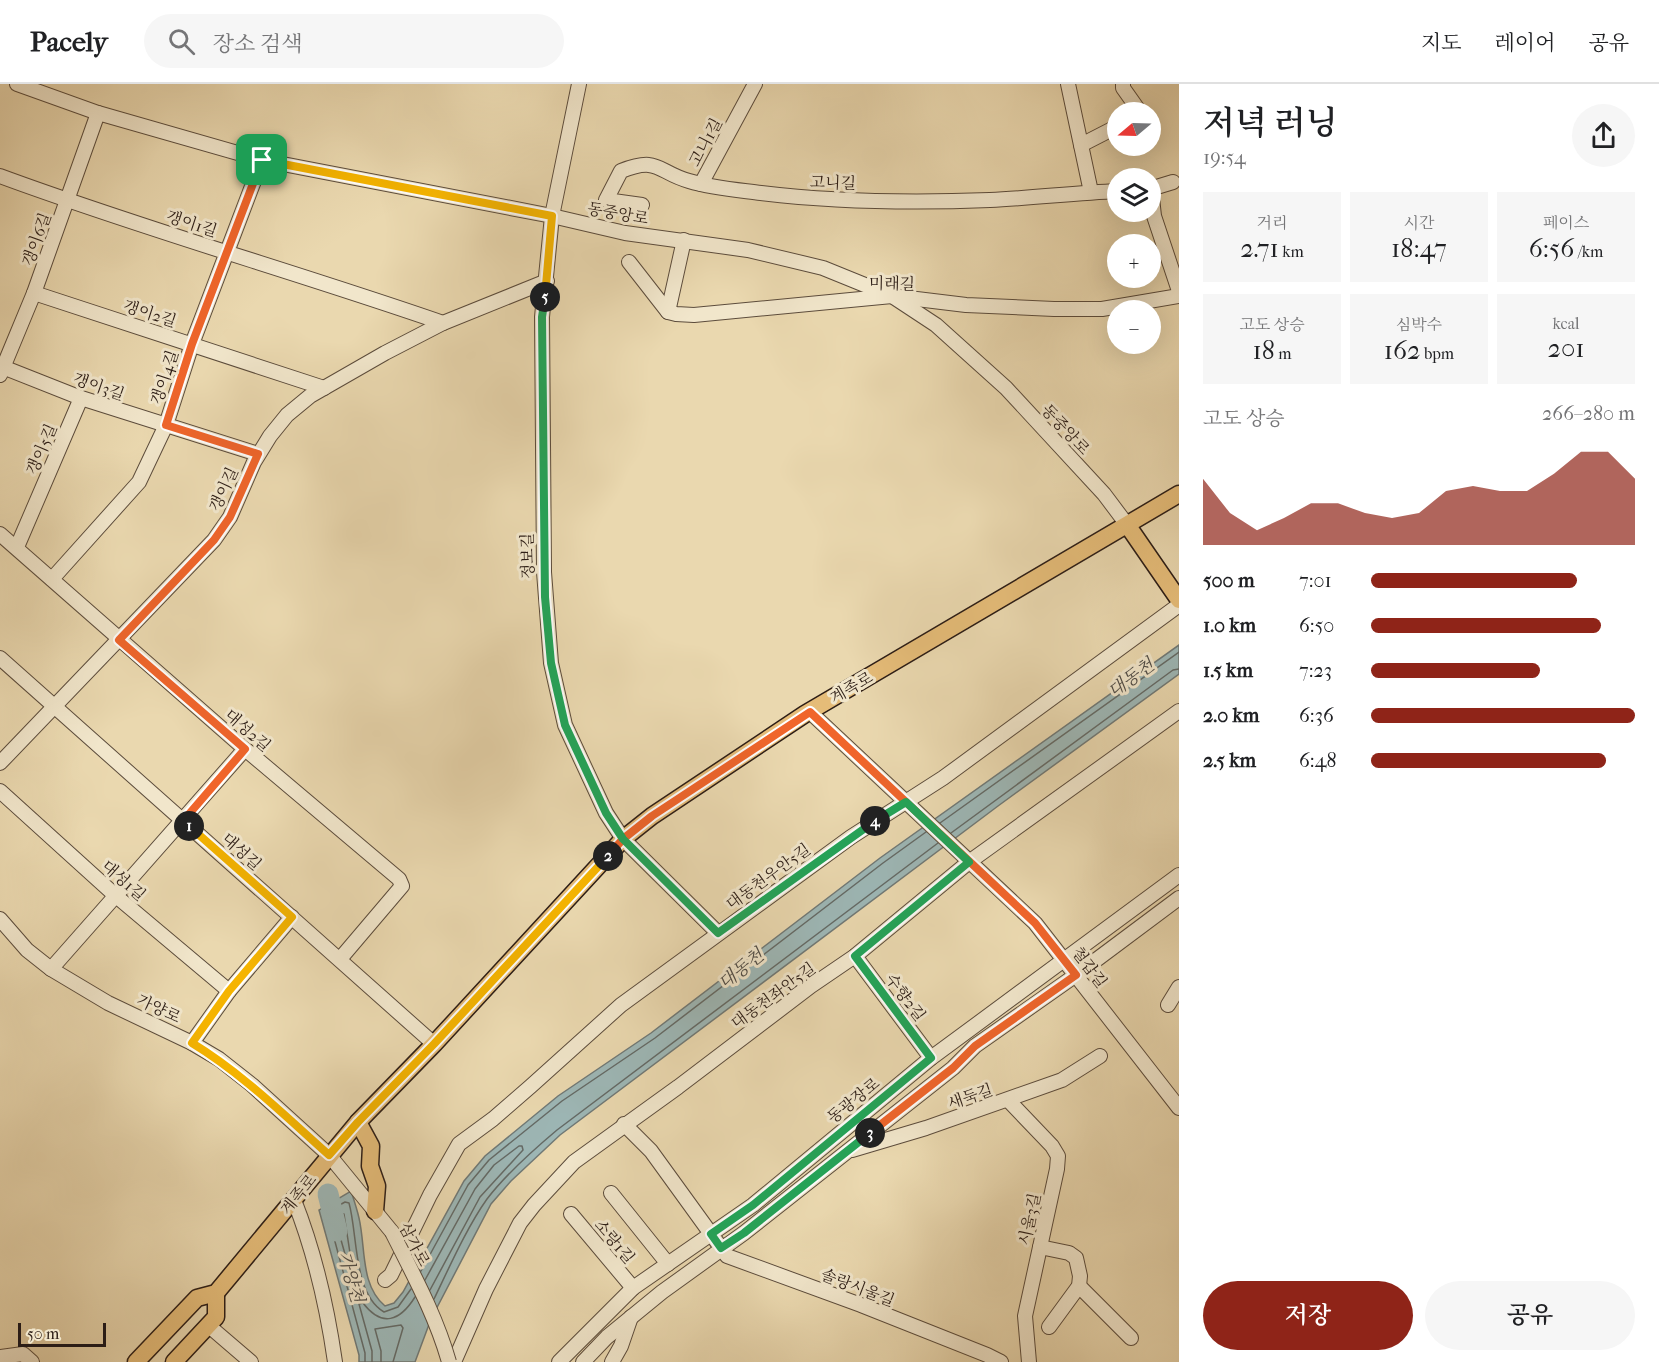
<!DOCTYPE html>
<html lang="ko">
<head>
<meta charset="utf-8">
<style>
  body { margin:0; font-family:"IM FELL French Canon","Noto Serif KR",serif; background:#f6f6f6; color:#202124; height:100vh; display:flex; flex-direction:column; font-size:22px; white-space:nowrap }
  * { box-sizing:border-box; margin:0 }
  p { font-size:20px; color:#757577 }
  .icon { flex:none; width:33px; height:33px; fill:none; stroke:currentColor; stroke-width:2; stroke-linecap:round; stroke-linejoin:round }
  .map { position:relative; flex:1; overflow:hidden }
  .details { display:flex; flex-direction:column; background:#fff; width:480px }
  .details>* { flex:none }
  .needle { width:39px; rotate:251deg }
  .tools { position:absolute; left:1107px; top:18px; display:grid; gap:12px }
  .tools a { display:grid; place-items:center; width:54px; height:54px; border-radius:50%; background:#fff; box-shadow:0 6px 24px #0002; font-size:30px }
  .scale { position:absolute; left:18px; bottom:15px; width:88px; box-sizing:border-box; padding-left:6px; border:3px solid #2c1d16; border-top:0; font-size:16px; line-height:21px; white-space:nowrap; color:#2c1d16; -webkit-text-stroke:4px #f1e6cb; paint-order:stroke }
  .pin { position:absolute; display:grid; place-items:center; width:51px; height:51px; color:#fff; margin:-26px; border-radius:12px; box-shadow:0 3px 9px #0006 }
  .km { position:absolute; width:30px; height:30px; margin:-15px; border-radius:50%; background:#222; color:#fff; font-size:16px; line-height:30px; text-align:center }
  .round { display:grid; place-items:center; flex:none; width:63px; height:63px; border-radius:32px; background:#f6f6f6 }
  .head { display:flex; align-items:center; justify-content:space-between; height:102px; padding:0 24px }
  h1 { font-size:33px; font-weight:600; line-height:45px }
  .stats { display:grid; grid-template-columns:repeat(3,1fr); gap:9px; height:102px; padding:6px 24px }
  .stats div { display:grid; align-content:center; border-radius:0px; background:#f6f6f6; text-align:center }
  .stats b { font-size:26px; font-weight:600 }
  .stats small { font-size:16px; font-weight:400 }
  .stats p { font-size:16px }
  .chart { height:168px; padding:12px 24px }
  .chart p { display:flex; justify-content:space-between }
  .chart svg { width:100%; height:108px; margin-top:6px; fill:#8f2418; opacity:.7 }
  .button { display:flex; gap:12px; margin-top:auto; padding:12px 24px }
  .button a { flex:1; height:69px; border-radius:36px; background:#8f2418; color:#fff; font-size:24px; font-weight:600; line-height:69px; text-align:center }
  .button a+a { background:#f6f6f6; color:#202124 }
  ul { padding:0 24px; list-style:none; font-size:20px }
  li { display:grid; grid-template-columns:96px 72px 1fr; align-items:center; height:45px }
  li i { height:15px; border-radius:8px; background:#8f2418 }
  header { display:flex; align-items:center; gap:36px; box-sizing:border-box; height:84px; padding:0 30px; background:#fff; border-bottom:2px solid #e0e0e0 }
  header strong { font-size:28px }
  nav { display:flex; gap:33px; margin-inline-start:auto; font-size:21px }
  .search { width:420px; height:54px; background:#f6f6f6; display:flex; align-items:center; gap:15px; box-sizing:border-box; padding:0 21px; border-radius:33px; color:#757577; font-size:22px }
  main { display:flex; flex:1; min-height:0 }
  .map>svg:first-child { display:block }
</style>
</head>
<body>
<header>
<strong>Pacely</strong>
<div class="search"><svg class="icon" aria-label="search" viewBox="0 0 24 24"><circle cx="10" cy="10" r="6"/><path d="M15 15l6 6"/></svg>장소 검색</div>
<nav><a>지도</a><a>레이어</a><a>공유</a></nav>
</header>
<main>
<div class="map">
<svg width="1179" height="1278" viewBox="0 0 1179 1278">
  <rect width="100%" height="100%" fill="#ead8af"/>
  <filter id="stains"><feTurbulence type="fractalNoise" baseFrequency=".00333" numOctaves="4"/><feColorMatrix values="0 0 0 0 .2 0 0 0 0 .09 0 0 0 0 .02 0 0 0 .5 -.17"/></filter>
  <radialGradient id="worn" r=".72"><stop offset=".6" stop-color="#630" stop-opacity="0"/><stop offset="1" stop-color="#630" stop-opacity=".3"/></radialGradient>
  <path fill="#9db7b6" stroke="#707976" stroke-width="1.5" d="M1179 561V590L998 722 560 1051 511 1097 491 1120 431 1235 415 1278H359V1271L319 1126 351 1107C354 1116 357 1125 359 1134 366 1164 360 1201 385 1222L394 1219 403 1208 464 1097 485 1072 558 1012 651 949 880 774Z"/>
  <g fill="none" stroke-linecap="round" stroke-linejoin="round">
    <g stroke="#646a66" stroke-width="1.5">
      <path d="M940 739 1179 568"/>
      <path d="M951 749 1173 586 1179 585"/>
      <path d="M340 1129 344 1130 350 1169 348 1172 345 1170 335 1135Z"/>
      <path d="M421 1187 468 1101 489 1076 562 1017 655 954 883 779 926 748"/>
      <path d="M425 1196 475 1105 494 1081 519 1062H522L523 1066 480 1113 430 1206"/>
      <path d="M434 1215C449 1184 467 1143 487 1115 507 1089 532 1067 557 1046L938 759"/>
      <path d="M365 1278V1269L327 1128 345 1118 349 1119C358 1151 353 1210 384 1228L398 1223 411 1205"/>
      <path d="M372 1278V1267L359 1220 363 1219C382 1244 400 1237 415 1213"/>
      <path d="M381 1278V1267L375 1245 401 1241 403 1244 393 1278"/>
    </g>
    <path stroke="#9db7b6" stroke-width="21" d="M328 1110 337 1147"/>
    <defs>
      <g id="minor">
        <path d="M17 0 98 29 262 76 552 132 625 149 748 166 823 184 892 212 936 241 1006 304 1104 410 1128 442"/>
        <path d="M579 0 552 132 542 233 544 488 551 579 565 641 606 729 623 755 718 849"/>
        <path d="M1068 0 1091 108"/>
        <path d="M1123 0V4L1140 28"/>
        <path d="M1081 61 1118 42"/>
        <path d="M0 92C146 146 296 188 443 239"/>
        <path d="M701 100 755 0"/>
        <path d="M1150 105 1173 98"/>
        <path d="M1151 105 1154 132 1179 207"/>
        <path d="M642 121 606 116 621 87C659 72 657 88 689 97 712 104 738 106 761 109 836 118 914 119 990 116 1032 114 1075 109 1118 107"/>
        <path d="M629 178 668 228 676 230 694 231 892 212 966 221 1054 225H1102L1179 212"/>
        <path d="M34 209 324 304"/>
        <path d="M668 228 684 156"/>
        <path d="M0 282 81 314 258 370"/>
        <path d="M0 291 34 209 98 29"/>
        <path d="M0 450 245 665 399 795 402 802 340 875"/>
        <path d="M17 463 81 314"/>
        <path d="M52 495 139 398 166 341 192 260 262 76"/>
        <path d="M0 574 434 960"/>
        <path d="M810 628 1035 839 1179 1024"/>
        <path d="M0 679 214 456 230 433 254 378 270 352 287 331 310 312 385 269 443 239 547 197"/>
        <path d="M0 707 116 812 229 907"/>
        <path d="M0 835 27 866 51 885 108 919 192 959 219 975 252 1001 329 1071 392 1148"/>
        <path d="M855 872 931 974"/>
        <path d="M51 885 245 665"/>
        <path d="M1168 921 1179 903"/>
        <path d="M192 959 229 907 292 833"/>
        <path d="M1008 1016 1052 1062 1058 1072 1057 1085 1025 1232 1029 1278"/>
        <path d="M624 1040 651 1067 727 1172 861 1221 987 1271 1001 1278"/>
        <path d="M852 1066 926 1044 1062 996 1100 972"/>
        <path d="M611 1109 668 1180"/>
        <path d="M294 1116C315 1169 327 1222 335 1278"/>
        <path d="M571 1130 633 1204"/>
        <path d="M1040 1163 1069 1169 1076 1174 1080 1192 1079 1202 1049 1243"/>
        <path d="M385 1196 391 1191 430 1111 459 1060 493 1035 531 1002 621 921 851 753 943 694 1179 521"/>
        <path d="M1079 1202 1131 1254"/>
        <path d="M209 1242 251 1278"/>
        <path d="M0 1273 23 1270 32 1278"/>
        <path d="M454 1278 486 1205 520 1139 534 1121 574 1078 678 1003 811 902 855 872 969 778 1179 627"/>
        <path d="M559 1278 633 1204 753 1121 931 974 1179 791"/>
        <path d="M583 1278 607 1253 662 1208 744 1149 953 984 975 962 1076 891 1179 814"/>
        <path d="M612 1278 621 1262 631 1233"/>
      </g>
      <g id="major">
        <path d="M1128 442 1179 516"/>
        <path d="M358 1038 371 1062 370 1082 377 1102 375 1127"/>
        <path d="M136 1278 197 1214 216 1209 358 1038 434 960 623 755 652 732 805 630 1179 410"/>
        <path d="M174 1278 216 1233V1209"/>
      </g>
    </defs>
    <use href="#minor" stroke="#5c4c3c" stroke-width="16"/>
    <use href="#major" stroke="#2c1d16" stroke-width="19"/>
    <use href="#minor" stroke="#f1e6cb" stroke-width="14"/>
    <use href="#major" stroke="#e5bc78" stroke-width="16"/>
    <defs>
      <path id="minor-bridge" d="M392 1148C413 1190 436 1232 449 1278"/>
    </defs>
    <use href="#minor-bridge" stroke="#5c4c3c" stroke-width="16" stroke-linecap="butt"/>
    <use href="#minor-bridge" stroke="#f1e6cb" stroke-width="14"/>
  </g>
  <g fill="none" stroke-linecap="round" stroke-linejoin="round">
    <defs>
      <path id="split-1" d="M189 742 183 737 245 665 119 556 214 456 230 433 258 370 166 341 192 260 262 76"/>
      <path id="split-2" d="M189 742 292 833 229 907 192 959C243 990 285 1032 329 1071L358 1038 434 960 608 772"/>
      <path id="split-3" d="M608 772 623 755 652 732 810 628 1035 839 1076 891 975 962 953 984 870 1049"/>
      <path id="split-4" d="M870 1049 744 1149 721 1164 711 1150 753 1121 931 974 855 872 969 778 906 718 875 737"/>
      <path id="split-5" d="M545 213 542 233 545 513 551 579 565 641 606 729 623 755 718 849 875 737"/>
      <path id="split-6" d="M262 76 552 132 545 213"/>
    </defs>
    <use href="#split-1" stroke="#fff" stroke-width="12"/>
    <use href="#split-2" stroke="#fff" stroke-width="12"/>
    <use href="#split-3" stroke="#fff" stroke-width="12"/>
    <use href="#split-4" stroke="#fff" stroke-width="12"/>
    <use href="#split-5" stroke="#fff" stroke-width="12"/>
    <use href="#split-6" stroke="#fff" stroke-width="12"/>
    <use href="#split-1" stroke="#f0652b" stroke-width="8"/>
    <use href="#split-2" stroke="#f5b400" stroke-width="8"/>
    <use href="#split-3" stroke="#f0652b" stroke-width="8"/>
    <use href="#split-4" stroke="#22a559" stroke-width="8"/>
    <use href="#split-5" stroke="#22a559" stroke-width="8"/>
    <use href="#split-6" stroke="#f5b400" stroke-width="8"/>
  </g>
  <g text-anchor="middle" stroke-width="6" stroke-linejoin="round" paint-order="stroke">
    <g font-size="16" fill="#2c1d16" stroke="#f1e6cb">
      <text transform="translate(705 58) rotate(-62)" y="6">고니1길</text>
      <text transform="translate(833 98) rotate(2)" y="6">고니길</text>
      <text transform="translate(618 129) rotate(10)" y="6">동중앙로</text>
      <text transform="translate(192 139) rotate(18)" y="6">갱이1길</text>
      <text transform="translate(36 155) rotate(-70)" y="6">갱이6길</text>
      <text transform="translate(892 199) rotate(1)" y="6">미래길</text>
      <text transform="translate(150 229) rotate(18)" y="6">갱이2길</text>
      <text transform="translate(164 293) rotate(-72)" y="6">갱이4길</text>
      <text transform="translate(99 302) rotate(19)" y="6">갱이3길</text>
      <text transform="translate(1066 345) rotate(47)" y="6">동중앙로</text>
      <text transform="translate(41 365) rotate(-67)" y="6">갱이5길</text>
      <text transform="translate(223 405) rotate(-65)" y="6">갱이길</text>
      <text transform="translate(527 472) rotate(-91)" y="6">정보길</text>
      <text transform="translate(851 603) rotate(-30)" y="6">계족로</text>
      <text transform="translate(248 646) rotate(41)" y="6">대성2길</text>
      <text transform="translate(242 767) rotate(42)" y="6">대성길</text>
      <text transform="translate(768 792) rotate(-36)" y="6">대동천우안5길</text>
      <text transform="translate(124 796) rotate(41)" y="6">대성1길</text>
      <text transform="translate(1090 883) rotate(53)" y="6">철갑길</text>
      <text transform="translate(773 911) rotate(-36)" y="6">대동천좌안5길</text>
      <text transform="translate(906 913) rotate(53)" y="6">수향2길</text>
      <text transform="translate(159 924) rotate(25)" y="6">가양로</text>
      <text transform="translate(970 1012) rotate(-19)" y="6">새둑길</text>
      <text transform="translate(853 1016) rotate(-39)" y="6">동광장로</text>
      <text transform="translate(298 1110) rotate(-51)" y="6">계족로</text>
      <text transform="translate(1029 1135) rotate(-78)" y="6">시울3길</text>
      <text transform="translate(615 1157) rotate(50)" y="6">소랑1길</text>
      <text transform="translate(415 1160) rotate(62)" y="6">삼가로</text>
      <text transform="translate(858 1203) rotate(21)" y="6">솔랑시울길</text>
    </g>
    <g font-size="18" font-style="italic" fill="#4e4b46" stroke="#f1e6cb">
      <text transform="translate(1131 594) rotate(-36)" y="6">대동천</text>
      <text transform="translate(741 885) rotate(-39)" y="6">대동천</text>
      <text transform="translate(351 1193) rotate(74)" y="6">가양천</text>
    </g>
  </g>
  <rect width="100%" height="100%" filter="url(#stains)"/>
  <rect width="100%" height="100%" fill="url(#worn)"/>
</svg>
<div class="tools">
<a><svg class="needle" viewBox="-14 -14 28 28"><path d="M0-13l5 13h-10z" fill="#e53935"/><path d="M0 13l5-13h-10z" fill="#757577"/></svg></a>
<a><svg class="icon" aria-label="layers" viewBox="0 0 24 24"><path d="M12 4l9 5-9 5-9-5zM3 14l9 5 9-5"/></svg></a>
<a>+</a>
<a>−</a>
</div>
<div class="scale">50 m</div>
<div class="pin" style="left:262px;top:76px;background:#1e9e55"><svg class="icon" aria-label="arrive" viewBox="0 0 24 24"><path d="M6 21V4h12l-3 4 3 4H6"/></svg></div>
<b class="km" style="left:189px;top:742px">1</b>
<b class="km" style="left:608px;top:772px">2</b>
<b class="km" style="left:870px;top:1049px">3</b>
<b class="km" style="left:875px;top:737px">4</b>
<b class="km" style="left:545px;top:213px">5</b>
</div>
<section class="details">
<div class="head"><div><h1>저녁 러닝</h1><p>19:54</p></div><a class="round"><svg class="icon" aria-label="share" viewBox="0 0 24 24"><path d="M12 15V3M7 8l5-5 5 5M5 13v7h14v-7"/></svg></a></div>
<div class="stats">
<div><p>거리</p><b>2.71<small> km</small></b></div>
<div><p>시간</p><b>18:47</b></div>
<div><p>페이스</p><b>6:56<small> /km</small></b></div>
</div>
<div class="stats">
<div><p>고도 상승</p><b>18<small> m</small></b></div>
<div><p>심박수</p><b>162<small> bpm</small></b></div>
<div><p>kcal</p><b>201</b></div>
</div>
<div class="chart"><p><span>고도 상승</span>266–280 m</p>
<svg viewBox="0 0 160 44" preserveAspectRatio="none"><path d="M0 44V17L10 31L20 38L30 33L40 27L50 27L60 31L70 33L80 31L90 22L100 20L110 22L120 22L130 15L140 6L150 6L160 17V44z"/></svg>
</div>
<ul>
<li><b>500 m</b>7:01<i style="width:78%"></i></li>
<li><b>1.0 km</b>6:50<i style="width:87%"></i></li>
<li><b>1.5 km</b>7:23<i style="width:64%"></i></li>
<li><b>2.0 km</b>6:36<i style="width:100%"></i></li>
<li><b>2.5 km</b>6:48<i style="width:89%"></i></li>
</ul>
<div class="button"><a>저장</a><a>공유</a></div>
</section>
</main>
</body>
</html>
